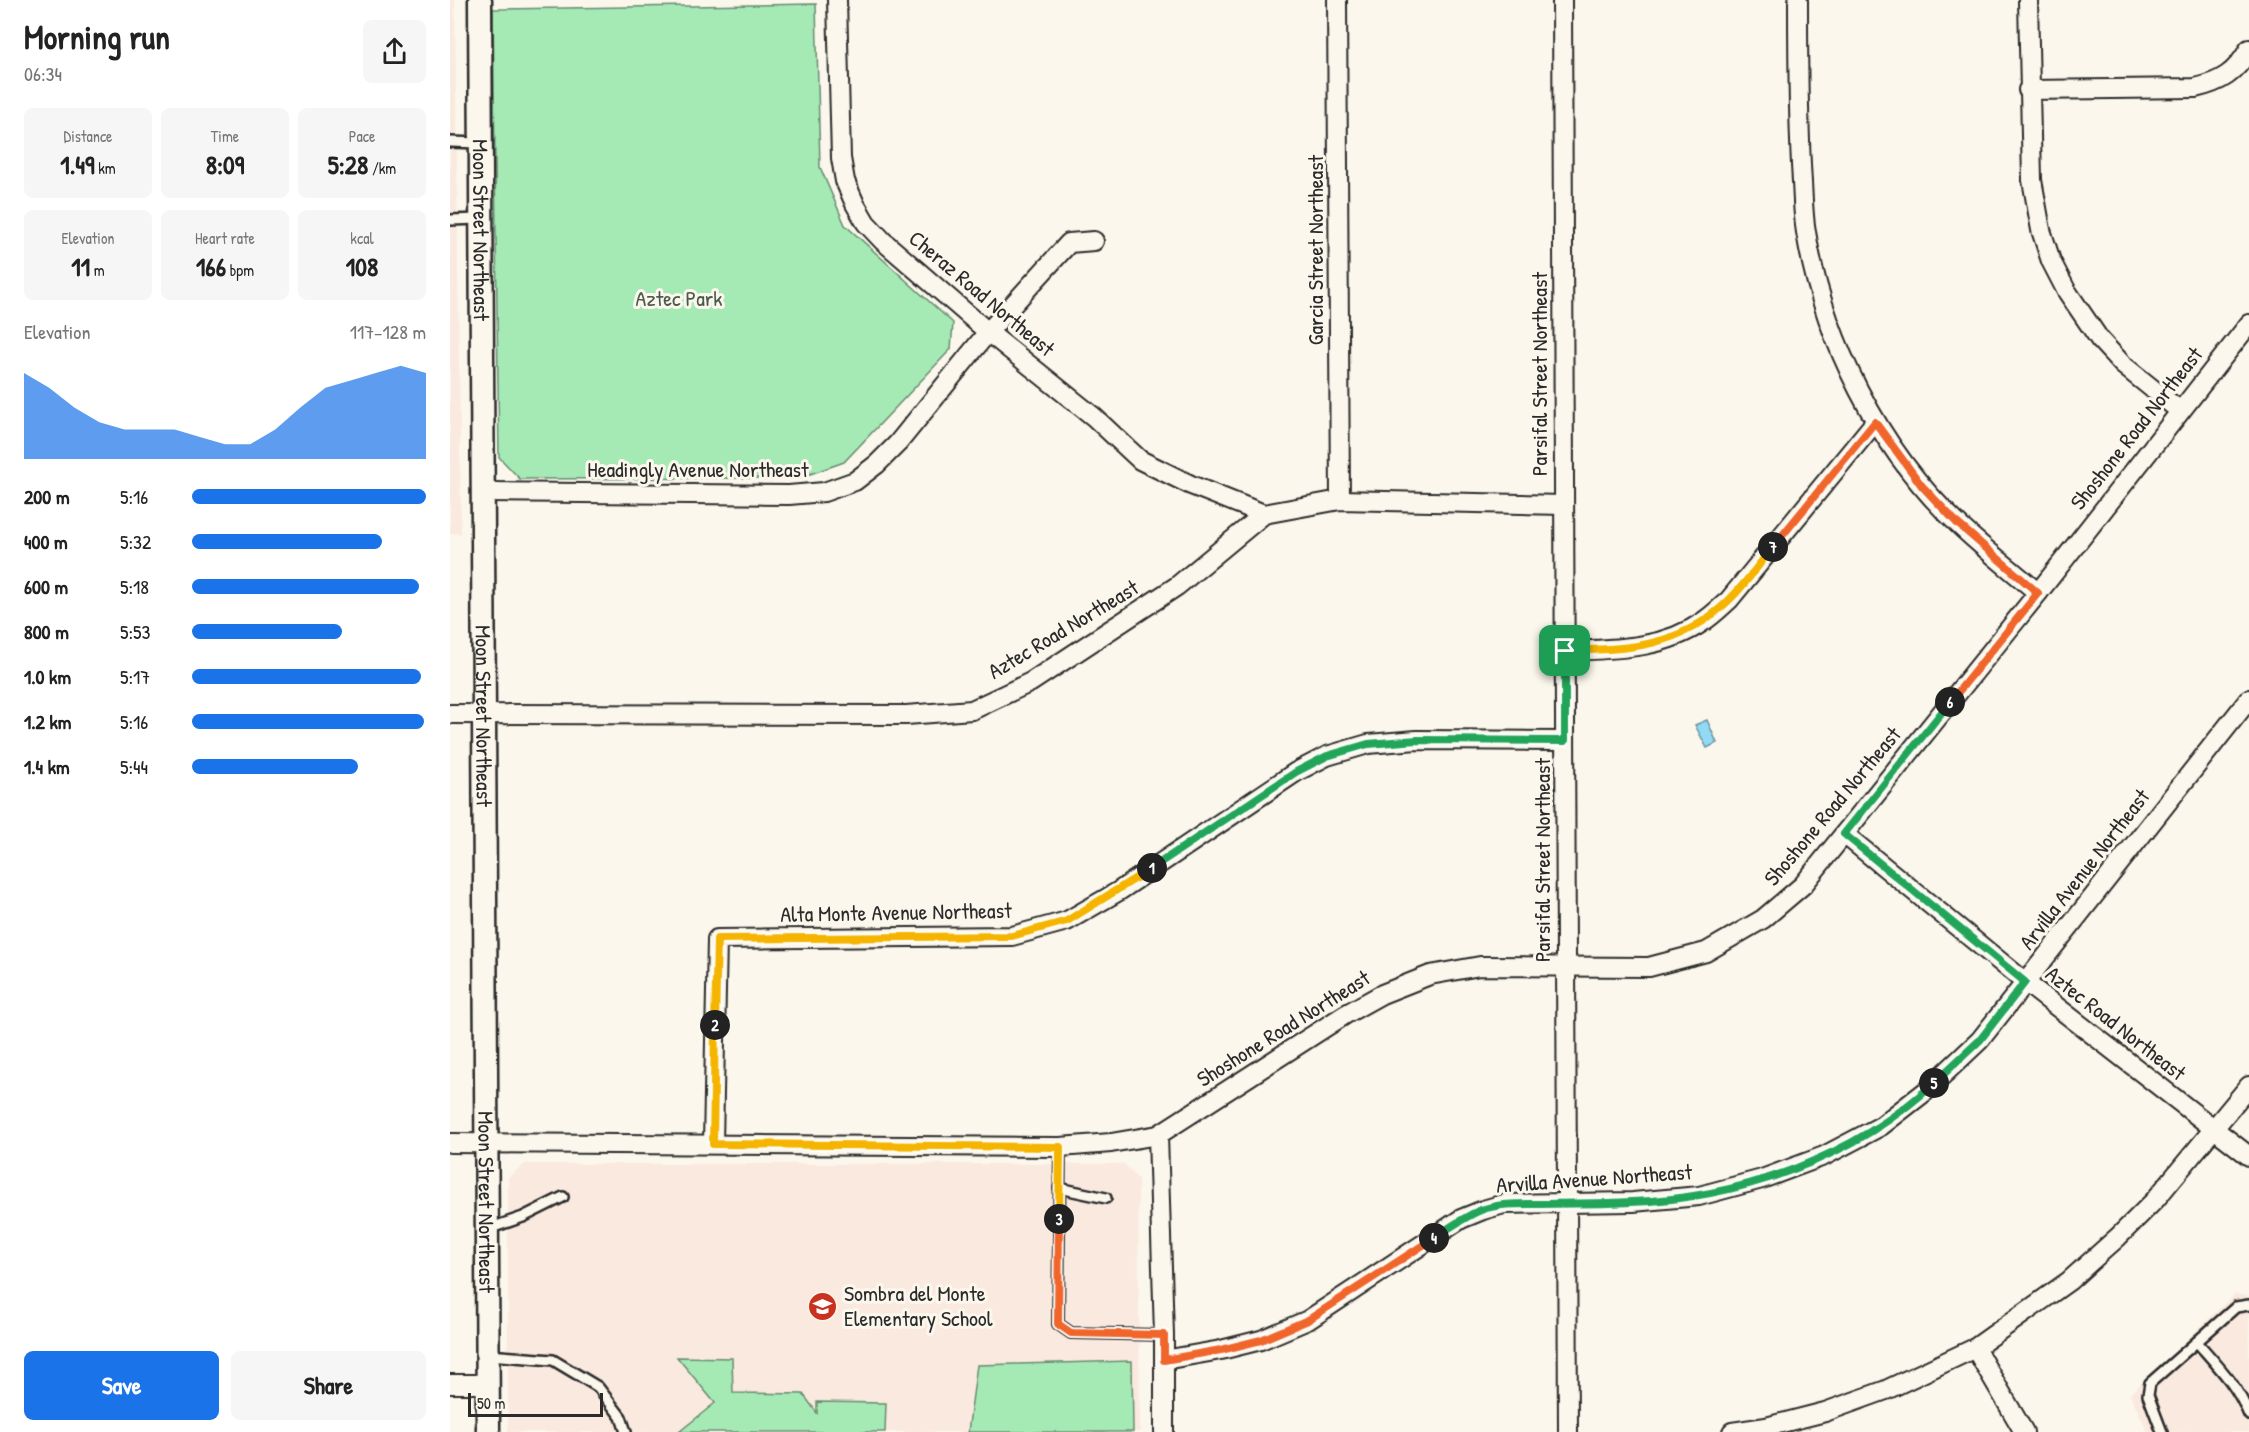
<!DOCTYPE html>
<html lang="en">
<head>
<meta charset="utf-8">
<style>
  body { margin:0; font-family:"Patrick Hand",sans-serif; background:#f6f6f6; color:#222; height:100vh; display:flex; flex-direction:column; font-size:22px; white-space:nowrap }
  * { box-sizing:border-box; margin:0 }
  p { font-size:20px; color:#767676 }
  .icon { flex:none; width:33px; height:33px; fill:none; stroke:currentColor; stroke-width:2; stroke-linecap:round; stroke-linejoin:round }
  .map { position:relative; flex:1; overflow:hidden }
  .side { display:flex; flex-direction:column; background:#fff; width:450px }
  .side>* { flex:none }
  .scale { position:absolute; left:18px; bottom:15px; width:135px; box-sizing:border-box; padding-left:6px; border:3px solid #2b2b2b; border-top:0; font-size:16px; line-height:21px; white-space:nowrap; color:#2b2b2b; -webkit-text-stroke:4px #fbf7ec; paint-order:stroke }
  .pin { position:absolute; display:grid; place-items:center; width:51px; height:51px; color:#fff; margin:-26px; border-radius:12px; box-shadow:0 3px 9px #0006 }
  .km { position:absolute; width:30px; height:30px; margin:-15px; border-radius:50%; background:#222; color:#fff; font-size:16px; line-height:30px; text-align:center }
  .round { display:grid; place-items:center; flex:none; width:63px; height:63px; border-radius:9px; background:#f6f6f6 }
  .overview { display:flex; align-items:center; justify-content:space-between; height:102px; padding:0 24px }
  h1 { font-size:33px; font-weight:800; line-height:45px }
  .metrics { display:grid; grid-template-columns:repeat(3,1fr); gap:9px; height:102px; padding:6px 24px }
  .metrics div { display:grid; align-content:center; border-radius:9px; background:#f6f6f6; text-align:center }
  .metrics b { font-size:26px; font-weight:800 }
  .metrics small { font-size:16px; font-weight:400 }
  .metrics p { font-size:16px }
  .chart { height:168px; padding:12px 24px }
  .chart p { display:flex; justify-content:space-between }
  .chart svg { width:100%; height:108px; margin-top:6px; fill:#1a73e8; opacity:.7 }
  .primary-button { display:flex; gap:12px; margin-top:auto; padding:12px 24px }
  .primary-button a { flex:1; height:69px; border-radius:9px; background:#1a73e8; color:#fff; font-size:24px; font-weight:800; line-height:69px; text-align:center }
  .primary-button a+a { background:#f6f6f6; color:#222 }
  ul { padding:0 24px; list-style:none; font-size:20px }
  li { display:grid; grid-template-columns:96px 72px 1fr; align-items:center; height:45px }
  li i { height:15px; border-radius:8px; background:#1a73e8 }
  main { display:flex; flex:1; min-height:0 }
  .map>svg:first-child { display:block }
</style>
</head>
<body>
<main>
<section class="side">
<div class="overview"><div><h1>Morning run</h1><p>06:34</p></div><a class="round"><svg class="icon" aria-label="share" viewBox="0 0 24 24"><path d="M12 15V3M7 8l5-5 5 5M5 13v7h14v-7"/></svg></a></div>
<div class="metrics">
<div><p>Distance</p><b>1.49<small> km</small></b></div>
<div><p>Time</p><b>8:09</b></div>
<div><p>Pace</p><b>5:28<small> /km</small></b></div>
</div>
<div class="metrics">
<div><p>Elevation</p><b>11<small> m</small></b></div>
<div><p>Heart rate</p><b>166<small> bpm</small></b></div>
<div><p>kcal</p><b>108</b></div>
</div>
<div class="chart"><p><span>Elevation</span>117–128 m</p>
<svg viewBox="0 0 160 44" preserveAspectRatio="none"><path d="M0 44V9L10 15L20 23L30 29L40 32L50 32L60 32L70 35L80 38L90 38L100 32L110 23L120 15L130 12L140 9L150 6L160 9V44z"/></svg>
</div>
<ul>
<li><b>200 m</b>5:16<i style="width:100%"></i></li>
<li><b>400 m</b>5:32<i style="width:81%"></i></li>
<li><b>600 m</b>5:18<i style="width:97%"></i></li>
<li><b>800 m</b>5:53<i style="width:64%"></i></li>
<li><b>1.0 km</b>5:17<i style="width:98%"></i></li>
<li><b>1.2 km</b>5:16<i style="width:99%"></i></li>
<li><b>1.4 km</b>5:44<i style="width:71%"></i></li>
</ul>
<div class="primary-button"><a>Save</a><a>Share</a></div>
</section>
<div class="map">
<svg width="1799" height="1432" viewBox="0 0 1799 1432">
  <rect width="100%" height="100%" fill="#fbf7ec"/>
  <filter id="ink" filterUnits="userSpaceOnUse"><feTurbulence type="fractalNoise" baseFrequency=".0167" numOctaves="2"/><feDisplacementMap in="SourceGraphic" scale="12" xChannelSelector="R" yChannelSelector="G"/><feConvolveMatrix kernelMatrix="1 2 1 2 8 2 1 2 1" color-interpolation-filters="sRGB"/></filter>
  <g filter="url(#ink)">
    <g fill="#fae9de">
      <path d="M0 0H5L11 534 0 533Z"/>
      <path d="M75 1164H674L688 1179 690 1432H58V1177Z"/>
      <path d="M1785 1294 1799 1296V1432H1698L1680 1394Z"/>
    </g>
    <g fill="#a5eab5" stroke="#688a70" stroke-width="1.5">
      <path d="M366 4 370 167 395 225 503 323 501 349 394 462 349 478 70 479 49 457 43 9Z"/>
      <path d="M227 1357 282 1358 283 1393 353 1394 367 1413V1402L436 1403 435 1432H229L265 1403Z"/>
      <path d="M682 1361 683 1432H518L527 1365Z"/>
    </g>
    <path fill="#92d9f3" stroke="#6993a3" stroke-width="1.5" d="M1257 720 1267 743 1257 748 1245 725Z"/>
    <g fill="none" stroke-linecap="round" stroke-linejoin="round">
      <defs>
        <g id="service">
          <path d="M0 142 30 143"/>
          <path d="M0 220 30 219"/>
          <path d="M610 1147 608 1324 621 1333 714 1335"/>
          <path d="M609 1188 656 1198"/>
          <path d="M38 1229 73 1217 113 1197"/>
          <path d="M1747 1342C1767 1365 1788 1386 1799 1415"/>
          <path d="M39 1355 103 1360 148 1387 171 1417 176 1432"/>
          <path d="M1712 1432 1698 1395 1700 1383 1786 1307 1799 1305"/>
        </g>
        <g id="minor">
          <path d="M387 0 391 158 395 181 405 204 416 223 433 241 538 332 644 417 690 460 741 485 814 514"/>
          <path d="M887 0 890 500"/>
          <path d="M1112 0 1118 1432"/>
          <path d="M1348 0C1348 61 1348 121 1352 182 1353 198 1353 215 1356 232 1373 338 1429 451 1509 525 1534 549 1562 570 1588 593"/>
          <path d="M1578 0 1582 180 1591 230 1601 261 1616 290 1650 340 1673 365 1730 411"/>
          <path d="M1578 90 1745 88C1771 82 1786 73 1799 49"/>
          <path d="M32 492 339 495 374 492 405 481 427 464 448 443 538 332 619 243 644 241"/>
          <path d="M1115 651C1163 649 1213 650 1254 621 1263 615 1271 607 1279 600L1425 422"/>
          <path d="M0 714 456 715 522 710 581 682 727 586 814 514 890 500 1114 505"/>
          <path d="M1394 834 1575 982 1799 1156"/>
          <path d="M708 1135 714 1335V1432"/>
          <path d="M0 1143 610 1147 661 1143 708 1135 896 1014 932 994 980 975 1030 966 1199 967 1256 952 1313 919 1353 885 1588 593 1799 324"/>
          <path d="M263 1144 267 939 562 936 617 921 669 891 846 772 877 756 918 744 967 740 1115 741"/>
          <path d="M1525 1348 1574 1432"/>
          <path d="M714 1360 771 1350 811 1340 858 1320 1011 1219 1033 1210 1054 1204 1183 1202 1249 1196 1312 1179 1374 1156 1431 1126 1476 1091 1530 1040 1799 699"/>
          <path d="M0 1384H36"/>
          <path d="M1282 1432 1316 1427 1375 1412 1436 1390 1525 1348 1619 1281 1668 1237 1705 1200 1799 1086"/>
        </g>
        <g id="tertiary">
          <path id="s1" d="M30 0 38 1432"/>
        </g>
      </defs>
      <use href="#service" stroke="#2b2b2b" stroke-width="14"/>
      <use href="#minor" stroke="#2b2b2b" stroke-width="22"/>
      <use href="#tertiary" stroke="#2b2b2b" stroke-width="27"/>
      <use href="#service" stroke="#fbf7ec" stroke-width="9"/>
      <use href="#minor" stroke="#fbf7ec" stroke-width="18"/>
      <use href="#tertiary" stroke="#fbf7ec" stroke-width="22"/>
    </g>
  </g>
  <g fill="none" stroke-linecap="round" stroke-linejoin="round" filter="url(#ink)">
    <defs>
      <path id="split-1" d="M702 868 846 772 877 756 918 744 967 740 1115 741V651"/>
      <path id="split-2" d="M265 1025 267 939 562 936 617 921 702 868"/>
      <path id="split-3" d="M265 1025 263 1144 610 1147 609 1219"/>
      <path id="split-4" d="M609 1219 608 1324 621 1333 714 1335V1360L771 1350 811 1340 858 1320 984 1238"/>
      <path id="split-5" d="M984 1238C999 1228 1014 1217 1031 1210 1050 1203 1070 1204 1090 1204 1120 1203 1151 1204 1181 1202 1290 1198 1405 1158 1484 1083"/>
      <path id="split-6" d="M1484 1083 1530 1040 1575 982 1394 834 1500 702"/>
      <path id="split-7" d="M1323 547 1425 422 1472 486 1508 524 1588 593 1500 702"/>
      <path id="split-8" d="M1115 651C1178 649 1230 648 1278 601 1295 585 1308 565 1323 547"/>
    </defs>
    <use href="#split-1" stroke="#fff" stroke-width="12"/>
    <use href="#split-2" stroke="#fff" stroke-width="12"/>
    <use href="#split-3" stroke="#fff" stroke-width="12"/>
    <use href="#split-4" stroke="#fff" stroke-width="12"/>
    <use href="#split-5" stroke="#fff" stroke-width="12"/>
    <use href="#split-6" stroke="#fff" stroke-width="12"/>
    <use href="#split-7" stroke="#fff" stroke-width="12"/>
    <use href="#split-8" stroke="#fff" stroke-width="12"/>
    <use href="#split-1" stroke="#22a559" stroke-width="8"/>
    <use href="#split-2" stroke="#f5b400" stroke-width="8"/>
    <use href="#split-3" stroke="#f5b400" stroke-width="8"/>
    <use href="#split-4" stroke="#f0652b" stroke-width="8"/>
    <use href="#split-5" stroke="#22a559" stroke-width="8"/>
    <use href="#split-6" stroke="#22a559" stroke-width="8"/>
    <use href="#split-7" stroke="#f0652b" stroke-width="8"/>
    <use href="#split-8" stroke="#f5b400" stroke-width="8"/>
  </g>
  <defs>
    <symbol id="school-disc" viewBox="-11 -11 22 22"><circle r="9.5" fill="#c8321e" stroke="#fbf7ec"/><path d="M0-5L7-2L0 1L-7-2ZM-4 1L0 2.5L4 1V4Q0 6-4 4Z" fill="#fff"/></symbol>
  </defs>
  <g fill-rule="evenodd">
    <use href="#school-disc" x="356" y="1290" width="33" height="33"/>
  </g>
  <g text-anchor="middle" stroke-width="6" stroke-linejoin="round" paint-order="stroke">
    <g font-size="22" fill="#2b2b2b" stroke="#fbf7ec">
      <text dy="8" stroke="none"><textPath href="#s1" startOffset="230">Moon Street Northeast</textPath></text>
      <text transform="translate(865 250) rotate(-90)" y="8">Garcia Street Northeast</text>
      <text transform="translate(532 293) rotate(40)" y="8">Cheraz Road Northeast</text>
      <text transform="translate(1089 374) rotate(-90)" y="8">Parsifal Street Northeast</text>
      <text transform="translate(1686 428) rotate(-52)" y="8">Shoshone Road Northeast</text>
      <text x="248" y="477">Headingly Avenue Northeast</text>
      <text transform="translate(613 629) rotate(-31)" y="8">Aztec Road Northeast</text>
      <text dy="8" stroke="none"><textPath href="#s1" startOffset="716">Moon Street Northeast</textPath></text>
      <text transform="translate(1382 806) rotate(-50)" y="8">Shoshone Road Northeast</text>
      <text transform="translate(1092 860) rotate(-90)" y="8">Parsifal Street Northeast</text>
      <text transform="translate(1634 869) rotate(-52)" y="8">Arvilla Avenue Northeast</text>
      <text transform="translate(446 912) rotate(-1)" y="8">Alta Monte Avenue Northeast</text>
      <text transform="translate(1666 1023) rotate(38)" y="8">Aztec Road Northeast</text>
      <text transform="translate(833 1028) rotate(-32)" y="8">Shoshone Road Northeast</text>
      <text transform="translate(1144 1178) rotate(-4)" y="8">Arvilla Avenue Northeast</text>
      <text dy="8" stroke="none"><textPath href="#s1" startOffset="1202">Moon Street Northeast</textPath></text>
    </g>
    <g font-size="22" fill="#4a5b4e" stroke="#fbf7ec">
      <text x="229" y="306">Aztec Park</text>
    </g>
    <g font-size="22" fill="#2b2b2b" stroke="#fbf7ec" text-anchor="start">
      <text x="394" y="1301">Sombra del Monte<tspan x="394" dy="25">Elementary School</tspan></text>
    </g>
  </g>
</svg>
<div class="scale">50 m</div>
<div class="pin" style="left:1115px;top:651px;background:#1e9e55"><svg class="icon" aria-label="arrive" viewBox="0 0 24 24"><path d="M6 21V4h12l-3 4 3 4H6"/></svg></div>
<b class="km" style="left:702px;top:868px">1</b>
<b class="km" style="left:265px;top:1025px">2</b>
<b class="km" style="left:609px;top:1219px">3</b>
<b class="km" style="left:984px;top:1238px">4</b>
<b class="km" style="left:1484px;top:1083px">5</b>
<b class="km" style="left:1500px;top:702px">6</b>
<b class="km" style="left:1323px;top:547px">7</b>
</div>
</main>
</body>
</html>
